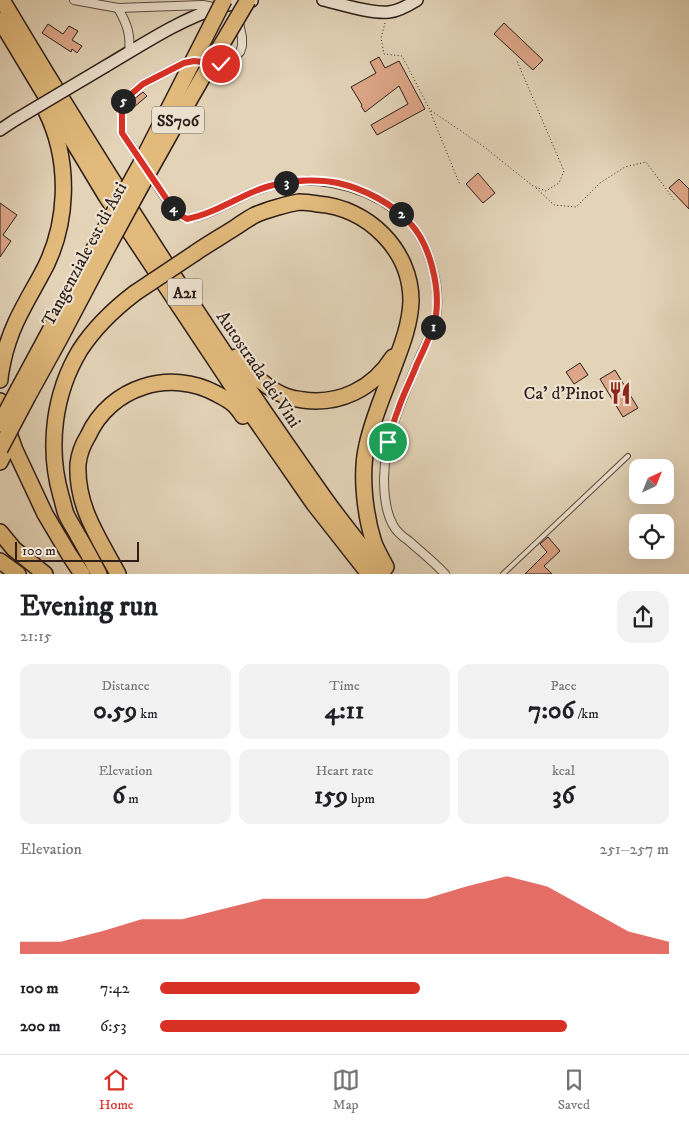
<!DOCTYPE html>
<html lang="en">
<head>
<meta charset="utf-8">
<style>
  body { margin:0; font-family:"IM FELL DW Pica",serif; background:#f2f2f2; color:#202124; height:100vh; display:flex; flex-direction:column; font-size:19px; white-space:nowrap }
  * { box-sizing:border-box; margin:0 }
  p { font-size:16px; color:#757577 }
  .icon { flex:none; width:28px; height:28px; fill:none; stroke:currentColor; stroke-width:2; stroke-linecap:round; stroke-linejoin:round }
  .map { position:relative; height:574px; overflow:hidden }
  .sheet { display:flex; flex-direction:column; background:#fff; flex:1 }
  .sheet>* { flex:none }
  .needle { width:32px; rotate:43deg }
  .tools { position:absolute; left:629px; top:459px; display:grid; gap:10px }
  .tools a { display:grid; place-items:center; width:45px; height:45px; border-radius:10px; background:#fff; box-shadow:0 5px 20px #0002; font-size:25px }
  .scale { position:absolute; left:15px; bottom:12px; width:124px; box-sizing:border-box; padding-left:5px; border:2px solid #2d1e18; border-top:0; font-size:14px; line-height:18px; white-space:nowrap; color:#2d1e18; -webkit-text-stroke:4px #ede2d0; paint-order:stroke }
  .pin { position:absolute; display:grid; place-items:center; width:42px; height:42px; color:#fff; margin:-21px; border:2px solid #fff; border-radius:50%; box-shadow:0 1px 5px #0007 }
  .km { position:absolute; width:25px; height:25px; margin:-12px; border-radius:50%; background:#222; color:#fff; font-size:14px; line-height:25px; text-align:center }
  .round { display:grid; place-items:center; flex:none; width:52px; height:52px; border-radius:15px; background:#f2f2f2 }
  .summary { display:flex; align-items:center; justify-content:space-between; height:85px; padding:0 20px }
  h1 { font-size:28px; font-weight:800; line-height:38px }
  .figures { display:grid; grid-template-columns:repeat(3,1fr); gap:8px; height:85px; padding:5px 20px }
  .figures div { display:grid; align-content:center; border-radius:12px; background:#f2f2f2; text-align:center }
  .figures b { font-size:25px; font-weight:800 }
  .figures small { font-size:14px; font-weight:400 }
  .figures p { font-size:14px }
  .chart { height:140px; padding:10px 20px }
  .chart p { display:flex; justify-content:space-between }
  .chart svg { width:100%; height:90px; margin-top:5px; fill:#d93025; opacity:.7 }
  ul { padding:0 20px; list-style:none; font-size:16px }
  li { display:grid; grid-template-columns:80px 60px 1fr; align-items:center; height:38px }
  li i { height:12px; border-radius:6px; background:#d93025 }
  .menu { display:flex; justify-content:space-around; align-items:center; height:70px; border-top:1px solid #e0e0e0; background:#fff; font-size:14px; color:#757577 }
  .menu a { display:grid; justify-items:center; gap:2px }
  .menu .current { color:#d93025 }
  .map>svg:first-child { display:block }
</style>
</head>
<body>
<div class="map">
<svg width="689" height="574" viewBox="0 0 689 574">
  <rect width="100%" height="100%" fill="#e3d3b7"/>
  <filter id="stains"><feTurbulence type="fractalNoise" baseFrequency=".004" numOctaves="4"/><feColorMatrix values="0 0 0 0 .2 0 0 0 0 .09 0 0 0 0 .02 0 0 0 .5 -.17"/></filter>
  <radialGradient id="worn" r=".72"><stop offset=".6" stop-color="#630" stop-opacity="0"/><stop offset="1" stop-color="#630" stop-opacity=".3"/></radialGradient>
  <g fill="#dda688" stroke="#2d1e18">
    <path d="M504 23 543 60 533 70 494 34Z"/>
    <path d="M48 24 63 34 69 26 78 31 72 40 82 46 77 53 72 49 71 52 42 33Z"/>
    <path d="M379 57 385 68 399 61 425 109 377 135 371 125 408 104 399 86 365 112 361 106 362 105 351 87 376 73 370 62Z"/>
    <path d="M143 92 147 96 133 108 129 103Z"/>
    <path d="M478 173 495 193 483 203 466 184Z"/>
    <path d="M679 179 689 189V209L669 188Z"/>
    <path d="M0 203 17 215 3 235 11 241 0 257Z"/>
    <path d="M580 363 588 375 574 384 566 372Z"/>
    <path d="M615 370 638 408 623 417 600 379Z"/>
    <path d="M548 537 560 551 544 566 552 574H525L547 552 540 544Z"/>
  </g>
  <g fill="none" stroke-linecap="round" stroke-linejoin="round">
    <defs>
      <path id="lane" d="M503 574 628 456"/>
      <g id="street">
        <path d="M74 0 118 8 203 5 218 8"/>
        <path d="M118 8C127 24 131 34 129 53"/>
        <path d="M142 162 122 133V102L143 84 184 63 194 61 221 64 230 60 240 52 242 46V37L238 18"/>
        <path d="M148 171C156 183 173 214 185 218 198 222 241 196 255 191 298 174 342 179 382 201 392 208 403 214 411 224 430 246 441 288 436 317 433 332 425 345 419 359 403 397 385 435 384 478 384 494 385 511 393 525 396 531 403 537 409 541 421 552 434 562 445 574"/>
      </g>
      <g id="secondary">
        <path d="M323 0C341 4 371 14 389 12 399 11 409 5 417 0"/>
        <path d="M106 66C142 45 177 21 217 8 228 4 240 3 252 1"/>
        <path d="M0 130 15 120"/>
      </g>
      <g id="highway">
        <path d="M2 0C103 169 209 336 323 496 342 523 363 548 383 574"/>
        <path d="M0 20 106 196 237 393 314 504 369 574"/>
        <path d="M195 253C208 244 222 236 236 227 242 223 249 218 255 215 266 210 288 204 299 202 305 202 312 203 318 204 368 208 411 250 411 301 410 328 399 352 390 377 381 400 372 422 367 445 360 474 365 515 374 543 377 551 382 559 386 567"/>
        <path d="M236 357C240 362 245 366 250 371 261 382 276 394 292 398 295 399 299 399 303 400 339 405 373 389 393 357"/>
        <path d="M0 380C0 374 2 367 3 361 10 328 24 306 40 277 69 227 71 162 46 111"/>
        <path d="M19 388 102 234"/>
        <path d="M28 396 59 340 110 243"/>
        <path d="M0 401 6 425 15 450 45 514 70 556 82 574"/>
        <path d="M0 462 4 454"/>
        <path d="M0 532 14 549 45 574"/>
        <path d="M0 561 18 574"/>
        <path d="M99 574C92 561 85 547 77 534 74 528 69 521 66 514 64 509 63 502 61 496 47 447 54 393 80 350 95 327 114 309 135 293"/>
        <path d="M118 574C99 538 76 507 78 464 79 455 83 444 88 436 110 387 170 368 217 394 222 397 229 400 233 404 237 407 240 412 243 416"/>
      </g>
    </defs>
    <use href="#lane" stroke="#5a4b40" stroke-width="6"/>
    <use href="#street" stroke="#5a4b40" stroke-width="10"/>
    <use href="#secondary" stroke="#2d1e18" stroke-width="14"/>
    <use href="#highway" stroke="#2d1e18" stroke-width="18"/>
    <g stroke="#2d1e18" stroke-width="1" stroke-dasharray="1 2.5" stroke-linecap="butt">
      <path d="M385 23 381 38 384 54 402 56 430 110 483 146 533 186 546 191 559 183 564 171 517 61"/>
      <path d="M430 111 460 185"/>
      <path d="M536 188 554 205 576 207 600 183 625 167 646 162 675 201"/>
    </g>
    <use href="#lane" stroke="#ede2d0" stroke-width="4"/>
    <use href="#street" stroke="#ede2d0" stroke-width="8"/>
    <use href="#secondary" stroke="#ede2d0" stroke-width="11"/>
    <use href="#highway" stroke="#e2ba7c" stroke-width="15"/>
    <defs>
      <path id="secondary-bridge" d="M15 120 106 66"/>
      <g id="highway-bridge">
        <path d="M102 234 140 165 224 0"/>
        <path d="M110 243C154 161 200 80 248 0"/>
        <path d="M135 293 195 253"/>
        <path d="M0 424 19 388"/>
        <path d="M0 449 28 396"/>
      </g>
    </defs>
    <use href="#secondary-bridge" stroke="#2d1e18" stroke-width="14" stroke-linecap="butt"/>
    <use href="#highway-bridge" stroke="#2d1e18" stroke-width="18" stroke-linecap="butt"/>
    <use href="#secondary-bridge" stroke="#ede2d0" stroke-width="11"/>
    <use href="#highway-bridge" stroke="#e2ba7c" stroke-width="15"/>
  </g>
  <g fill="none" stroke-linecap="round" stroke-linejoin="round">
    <defs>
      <path id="route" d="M221 64 194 61 184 63 143 84 122 102V133L170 204 177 213 187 219C219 213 246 190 278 184 296 180 320 179 338 183 364 189 392 203 410 223 430 244 440 287 436 315 433 332 424 349 417 364 411 380 403 394 398 410 394 420 391 431 388 442"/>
    </defs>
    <use href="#route" stroke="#fff" stroke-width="10"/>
    <use href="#route" stroke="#d93025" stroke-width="6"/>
  </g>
  <defs>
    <symbol id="restaurant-bare" viewBox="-9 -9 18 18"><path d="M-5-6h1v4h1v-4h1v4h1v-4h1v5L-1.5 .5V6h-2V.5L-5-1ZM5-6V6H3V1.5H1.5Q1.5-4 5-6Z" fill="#8f2418" stroke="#ede2d0" stroke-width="2.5" paint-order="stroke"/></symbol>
  </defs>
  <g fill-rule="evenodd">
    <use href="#restaurant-bare" x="604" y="377" width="32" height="32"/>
  </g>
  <g text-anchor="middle" stroke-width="4.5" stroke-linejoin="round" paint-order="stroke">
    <g fill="#ede2d0" stroke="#67594f" stroke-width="1">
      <rect x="152" y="106.5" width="52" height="27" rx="4"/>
      <rect x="167.5" y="278.5" width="35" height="27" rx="4"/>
    </g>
    <g font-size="16" font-weight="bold" fill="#2d1e18">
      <text x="178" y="126">SS706</text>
      <text x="185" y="298">A21</text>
    </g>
    <g font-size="18" fill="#2d1e18" stroke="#ede2d0">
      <text transform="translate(84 254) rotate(-62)" y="6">Tangenziale est di Asti</text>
      <text transform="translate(259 369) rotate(56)" y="6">Autostrada dei Vini</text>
    </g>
    <g font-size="18" fill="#2d1e18" stroke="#ede2d0" text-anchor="end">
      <text x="604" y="399">Ca' d'Pinot</text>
    </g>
  </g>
  <rect width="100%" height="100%" filter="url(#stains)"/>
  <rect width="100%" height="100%" fill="url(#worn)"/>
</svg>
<div class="tools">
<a><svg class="needle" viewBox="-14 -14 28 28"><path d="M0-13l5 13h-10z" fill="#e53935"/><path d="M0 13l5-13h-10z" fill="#757577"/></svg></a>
<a><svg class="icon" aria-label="locate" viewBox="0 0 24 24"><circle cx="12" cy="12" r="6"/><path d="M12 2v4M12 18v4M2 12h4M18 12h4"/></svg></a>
</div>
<div class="scale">100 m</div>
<div class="pin" style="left:388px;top:442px;background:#1e9e55"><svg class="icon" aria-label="arrive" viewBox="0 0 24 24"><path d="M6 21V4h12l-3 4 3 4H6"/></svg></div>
<div class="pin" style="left:221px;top:64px;background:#d93025"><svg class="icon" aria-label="check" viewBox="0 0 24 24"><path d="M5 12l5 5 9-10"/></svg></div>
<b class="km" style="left:433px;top:327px">1</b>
<b class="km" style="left:401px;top:214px">2</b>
<b class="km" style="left:286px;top:183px">3</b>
<b class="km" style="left:173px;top:208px">4</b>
<b class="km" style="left:123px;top:101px">5</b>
</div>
<section class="sheet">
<div class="summary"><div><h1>Evening run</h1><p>21:15</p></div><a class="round"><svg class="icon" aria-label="share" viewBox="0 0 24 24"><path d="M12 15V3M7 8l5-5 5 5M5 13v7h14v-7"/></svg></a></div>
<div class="figures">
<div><p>Distance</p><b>0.59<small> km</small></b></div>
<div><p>Time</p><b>4:11</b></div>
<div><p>Pace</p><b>7:06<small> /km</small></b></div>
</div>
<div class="figures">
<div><p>Elevation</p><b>6<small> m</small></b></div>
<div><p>Heart rate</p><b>159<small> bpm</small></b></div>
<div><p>kcal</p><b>36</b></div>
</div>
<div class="chart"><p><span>Elevation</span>251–257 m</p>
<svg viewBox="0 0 160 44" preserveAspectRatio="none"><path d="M0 44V38L10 38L20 33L30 27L40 27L50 22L60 17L70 17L80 17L90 17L100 17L110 11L120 6L130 11L140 22L150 33L160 38V44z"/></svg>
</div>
<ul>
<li><b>100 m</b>7:42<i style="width:51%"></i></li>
<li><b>200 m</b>6:53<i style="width:80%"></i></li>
</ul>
</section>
<nav class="menu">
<a class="current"><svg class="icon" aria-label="home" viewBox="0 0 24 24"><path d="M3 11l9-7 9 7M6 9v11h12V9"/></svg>Home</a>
<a><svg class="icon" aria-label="map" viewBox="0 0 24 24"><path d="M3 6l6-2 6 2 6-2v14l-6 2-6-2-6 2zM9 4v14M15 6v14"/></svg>Map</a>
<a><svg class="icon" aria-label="saved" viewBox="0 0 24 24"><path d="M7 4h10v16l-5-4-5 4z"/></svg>Saved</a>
</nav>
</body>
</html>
